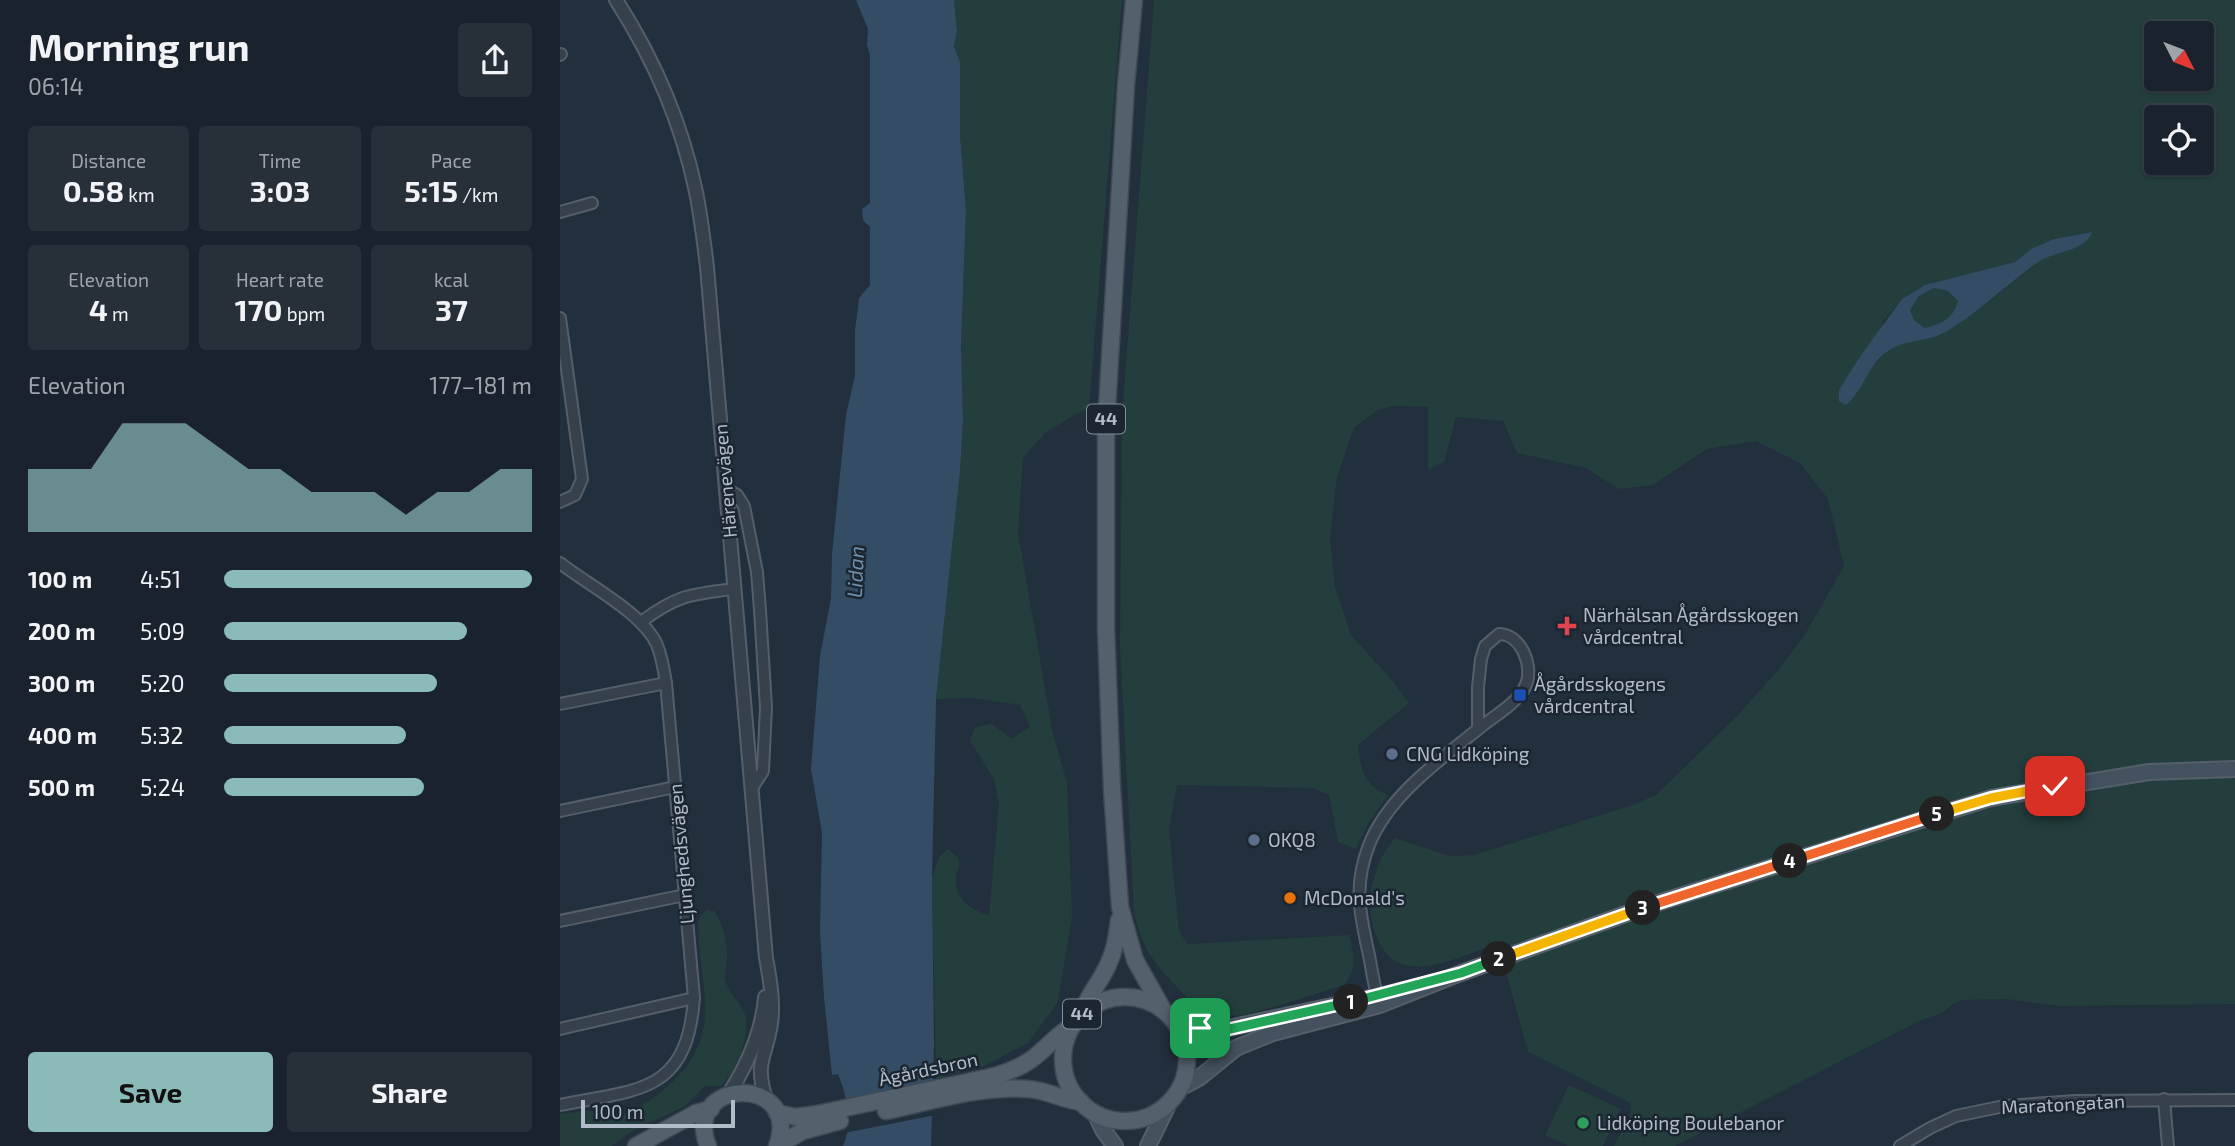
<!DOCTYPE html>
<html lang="en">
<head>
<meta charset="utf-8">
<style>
  body { margin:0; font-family:"Exo 2",sans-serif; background:#272f39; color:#f1f3f6; height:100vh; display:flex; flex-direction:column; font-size:26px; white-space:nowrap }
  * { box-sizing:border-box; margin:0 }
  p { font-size:23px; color:#9fa4aa }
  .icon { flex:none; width:38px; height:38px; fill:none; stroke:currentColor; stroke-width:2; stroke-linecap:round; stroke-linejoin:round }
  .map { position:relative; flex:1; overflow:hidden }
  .panel { display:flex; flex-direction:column; background:#1a232d; width:560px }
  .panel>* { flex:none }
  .needle { width:46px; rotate:132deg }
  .fabs { position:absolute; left:1584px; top:21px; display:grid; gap:14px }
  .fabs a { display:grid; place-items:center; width:70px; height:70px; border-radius:7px; background:#1a232d; box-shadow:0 2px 5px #0004,0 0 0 2px #384049; font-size:35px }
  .scale { position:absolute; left:21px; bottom:18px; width:154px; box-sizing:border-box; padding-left:7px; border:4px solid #b1bcc8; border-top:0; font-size:19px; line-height:24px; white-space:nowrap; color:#b1bcc8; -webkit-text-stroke:5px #1b2631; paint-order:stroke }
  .pin { position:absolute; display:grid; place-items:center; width:60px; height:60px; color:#fff; margin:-30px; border-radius:14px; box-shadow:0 4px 10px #0006 }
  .km { position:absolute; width:35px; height:35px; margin:-18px; border-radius:50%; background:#222; color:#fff; font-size:19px; line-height:35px; text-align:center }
  .round { display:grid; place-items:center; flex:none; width:74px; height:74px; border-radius:7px; background:#272f39 }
  .headline { display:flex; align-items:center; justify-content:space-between; height:119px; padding:0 28px }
  h1 { font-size:38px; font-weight:700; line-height:52px }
  .metrics { display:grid; grid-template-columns:repeat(3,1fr); gap:10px; height:119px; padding:7px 28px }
  .metrics div { display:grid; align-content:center; border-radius:7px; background:#272f39; text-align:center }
  .metrics b { font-size:30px; font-weight:700 }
  .metrics small { font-size:19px; font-weight:400 }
  .metrics p { font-size:19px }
  .chart { height:196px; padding:14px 28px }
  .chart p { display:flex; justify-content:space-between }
  .chart svg { width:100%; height:126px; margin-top:7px; fill:#8bbbb9; opacity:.7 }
  .cta { display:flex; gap:14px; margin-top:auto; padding:14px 28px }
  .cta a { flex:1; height:80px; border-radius:7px; background:#8bbbb9; color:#111; font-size:28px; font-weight:700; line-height:80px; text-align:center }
  .cta a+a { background:#272f39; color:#f1f3f6 }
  ul { padding:0 28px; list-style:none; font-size:23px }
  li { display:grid; grid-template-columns:112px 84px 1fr; align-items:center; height:52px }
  li i { height:18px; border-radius:9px; background:#8bbbb9 }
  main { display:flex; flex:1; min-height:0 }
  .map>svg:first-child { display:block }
</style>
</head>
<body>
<main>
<section class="panel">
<div class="headline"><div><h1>Morning run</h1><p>06:14</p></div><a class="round"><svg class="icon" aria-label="share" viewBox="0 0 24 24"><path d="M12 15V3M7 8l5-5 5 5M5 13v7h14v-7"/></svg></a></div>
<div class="metrics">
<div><p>Distance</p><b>0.58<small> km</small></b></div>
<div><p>Time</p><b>3:03</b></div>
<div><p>Pace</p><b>5:15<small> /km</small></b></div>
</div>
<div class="metrics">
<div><p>Elevation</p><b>4<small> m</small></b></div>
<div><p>Heart rate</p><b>170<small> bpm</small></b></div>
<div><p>kcal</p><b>37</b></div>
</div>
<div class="chart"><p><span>Elevation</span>177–181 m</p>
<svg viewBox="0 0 160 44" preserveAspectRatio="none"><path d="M0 44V22L10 22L20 22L30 6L40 6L50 6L60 14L70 22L80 22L90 30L100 30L110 30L120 38L130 30L140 30L150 22L160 22V44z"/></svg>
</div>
<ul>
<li><b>100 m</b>4:51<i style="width:100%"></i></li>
<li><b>200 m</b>5:09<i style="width:79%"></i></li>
<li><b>300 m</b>5:20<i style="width:69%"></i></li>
<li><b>400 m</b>5:32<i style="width:59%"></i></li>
<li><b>500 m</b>5:24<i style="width:65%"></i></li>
</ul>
<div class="cta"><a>Save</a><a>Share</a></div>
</section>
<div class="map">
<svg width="1675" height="1146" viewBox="0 0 1675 1146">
  <rect width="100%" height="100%" fill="#222f3c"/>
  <g fill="#243d3d" fill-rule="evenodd">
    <path d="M394 0H562L529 409 514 415 485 433 463 458 458 533 493 734 507 782 512 916 498 1002 468 1043 424 1066 376 1079 372 877 379 857 388 849C408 863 395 865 396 882 397 900 413 911 429 915L439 803 434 779 410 741 415 727 432 724 452 739 470 726 460 705 412 698 376 699 400 471 403 421 401 344 406 210 400 135V62L394 46 397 31Z"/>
    <path d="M594 0H1675V1004L1500 1006 1446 999 1403 1000 1394 1003 1384 1012 1357 1022 1115 1146H1054L1071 1113 1070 1103 968 1052 938 943C913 952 876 970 849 966 819 961 809 925 810 897 811 887 815 875 818 866 821 856 829 846 835 838L890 856 915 855 1072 805 1096 795 1177 716 1219 669 1244 636 1284 566 1268 499 1240 463 1196 441 1147 449 1093 485 1059 489 1026 468 957 453 943 421 896 417 884 462 868 470V407L835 406 818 410 794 428 777 477 770 537 775 586 791 635 831 679 849 703 798 745C801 769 803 785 828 795L809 822 796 849 778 842 769 795 753 788 617 785 609 829 619 931 628 944 789 935C794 955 798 969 784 985 757 993 684 1020 659 1016 640 1012 624 995 612 982 590 958 581 944 574 913L560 647 562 415ZM1596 33H1642V79H1596ZM1596 117H1642V163H1596ZM1531 232 1521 245 1483 258 1422 307 1381 335 1345 342 1327 351 1313 366 1323 322 1342 299 1365 285 1455 262 1471 249 1494 239Z"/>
    <path d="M1374 288 1388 291 1398 301C1392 320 1384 323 1365 328L1354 320 1350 310 1359 296Z"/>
    <path d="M147 910 154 911C163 923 168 943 167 958 167 965 164 972 165 979 168 992 179 1001 184 1012 193 1032 176 1072 161 1086H145L125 1106 69 1133 52 1146H0V1114L32 1110 48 1118C68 1116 90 1102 106 1088 168 1033 138 990 138 921L141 915Z"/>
    <path d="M1009 1085 1061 1109 1043 1146H1008L985 1135Z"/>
  </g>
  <g fill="#354d64" fill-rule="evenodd">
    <path d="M296 0H394L397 31 394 46 400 62V135L406 210 401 344 403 421 400 471 376 699 372 877 374 1045 371 1146H283C293 1125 287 1095 278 1074L272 1075 264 997 260 931 262 833 251 769 260 656 271 598 272 554 286 415 295 376V331L299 298 310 285V227L303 220 302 209 310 203V55L307 45 308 29Z"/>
    <path d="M1532 232C1525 252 1494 251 1478 262 1446 285 1418 313 1384 333 1367 342 1345 339 1328 351 1308 364 1304 390 1286 405L1279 401V390L1301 355 1342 299 1365 285 1455 262 1471 249 1494 239ZM1374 288 1388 291 1398 301C1392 320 1383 323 1365 328L1354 320 1350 310 1359 296Z"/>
  </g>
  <path fill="#222f3c" d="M377 1083 376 1115 284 1133 282 1102Z"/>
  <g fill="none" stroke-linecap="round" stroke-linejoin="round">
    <defs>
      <g id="minor">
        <path d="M0 55 1 54"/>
        <path d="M0 212 32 203"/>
        <path d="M0 318 22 479 15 495 0 502"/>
        <path d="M166 489 177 495 184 506 197 572 200 610 206 707 203 771 191 790"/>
        <path d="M0 563C28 585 83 613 97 645 102 657 104 670 106 683L134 998C127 1094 79 1089 0 1105"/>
        <path d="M81 622C117 595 131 594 174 589"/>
        <path d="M0 704 106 683"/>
        <path d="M0 811 115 787"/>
        <path d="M0 921 125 895"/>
        <path d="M819 1002C814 987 812 971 809 955 800 915 793 886 809 845 829 795 881 759 922 726 936 715 957 703 965 687 975 667 961 634 939 634L925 646 921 659 918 687V729"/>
        <path d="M0 1029 134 998"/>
        <path d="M1604 1099 1608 1146"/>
        <path d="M1340 1146 1370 1128 1396 1116 1444 1106 1516 1101 1675 1100"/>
      </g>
      <g id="tertiary">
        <path d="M56 0C94 59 122 124 136 192 141 217 144 242 147 267L206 958C210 979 214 1002 211 1024 206 1058 194 1061 206 1099"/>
        <path d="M168 1095C188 1064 202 1033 205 997"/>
      </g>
      <g id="secondary">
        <path d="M611 1017 641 1028 659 1030 819 996"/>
        <path d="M620 1088 639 1078 676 1048 713 1033 820 1005 901 973 1088 906 1431 798 1589 772 1675 769"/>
        <path d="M535 1113 543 1130 555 1146"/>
        <path d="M588 1146 609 1103"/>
      </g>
      <g id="primary">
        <path d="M574 0 566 85 546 426V628L552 789 560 907 575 960 602 1008"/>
        <circle cx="565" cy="1059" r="62"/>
        <path d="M521 1016C528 993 539 985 548 965 555 950 557 936 559 920"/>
        <path d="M326 1111C369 1102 423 1085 468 1089 487 1090 502 1100 521 1102"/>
        <path d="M217 1113 236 1117 257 1114 435 1076C448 1072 461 1067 472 1059 486 1049 496 1035 512 1026"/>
        <path d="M218 1145 243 1131 280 1121"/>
        <path d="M76 1146 136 1113 151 1109"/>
        <path d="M148 1146C121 1076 243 1075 217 1146"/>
      </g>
    </defs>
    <use href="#minor" stroke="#545f6a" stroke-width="14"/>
    <use href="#tertiary" stroke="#545f6a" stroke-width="16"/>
    <use href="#secondary" stroke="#545f6a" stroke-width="18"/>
    <use href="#primary" stroke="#3f4a55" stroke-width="19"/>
    <use href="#minor" stroke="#36414c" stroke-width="10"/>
    <use href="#tertiary" stroke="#36414c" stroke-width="12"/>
    <use href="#secondary" stroke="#44515f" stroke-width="14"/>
    <use href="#primary" stroke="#54606c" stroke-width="16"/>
  </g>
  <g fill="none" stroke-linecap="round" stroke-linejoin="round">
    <defs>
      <path id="split-1" d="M640 1028 659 1030 670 1029 791 1002"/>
      <path id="split-2" d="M791 1002 901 973 939 959"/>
      <path id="split-3" d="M939 959 1083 908"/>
      <path id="split-4" d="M1083 908 1230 861"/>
      <path id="split-5" d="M1230 861 1377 814"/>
      <path id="split-6" d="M1377 814 1431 798 1495 786"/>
    </defs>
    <use href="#split-1" stroke="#fff" stroke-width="14"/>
    <use href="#split-2" stroke="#fff" stroke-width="14"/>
    <use href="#split-3" stroke="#fff" stroke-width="14"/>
    <use href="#split-4" stroke="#fff" stroke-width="14"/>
    <use href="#split-5" stroke="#fff" stroke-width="14"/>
    <use href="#split-6" stroke="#fff" stroke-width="14"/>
    <use href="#split-1" stroke="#22a559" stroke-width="9"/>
    <use href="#split-2" stroke="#22a559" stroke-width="9"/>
    <use href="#split-3" stroke="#f5b400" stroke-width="9"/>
    <use href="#split-4" stroke="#f0652b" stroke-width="9"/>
    <use href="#split-5" stroke="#f0652b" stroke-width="9"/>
    <use href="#split-6" stroke="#f5b400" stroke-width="9"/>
  </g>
  <path fill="#e0444e" stroke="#1b2631" stroke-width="2.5" d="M1003.5 615.5h7v7h7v7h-7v7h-7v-7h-7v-7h7z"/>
  <rect fill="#1a4fb4" stroke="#1b2631" stroke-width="2.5" x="953" y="688" width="14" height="14" rx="3.5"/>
  <g fill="#5c6f8a" stroke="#1b2631" stroke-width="2.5">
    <circle cx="832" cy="754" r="7"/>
    <circle cx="694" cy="840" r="7"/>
  </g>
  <circle fill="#e8710a" stroke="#1b2631" stroke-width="2.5" cx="730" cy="898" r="7"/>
  <circle fill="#2e9e5b" stroke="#1b2631" stroke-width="2.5" cx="1023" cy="1123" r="7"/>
  <g text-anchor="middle" stroke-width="5" stroke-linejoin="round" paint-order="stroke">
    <g fill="#1b2631" stroke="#848f9b" stroke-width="2">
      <rect x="527" y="404.5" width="38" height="29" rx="5"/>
      <rect x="503" y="999.5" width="38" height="29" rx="5"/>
    </g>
    <g font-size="18" font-weight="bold" fill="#b1bcc8">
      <text x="546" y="425">44</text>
      <text x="522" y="1020">44</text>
    </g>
    <g font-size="19" fill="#b1bcc8" stroke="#1b2631">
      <text transform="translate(165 481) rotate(-95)" y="7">Härenevägen</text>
      <text transform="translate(121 854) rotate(-95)" y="7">Ljunghedsvägen</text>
      <text transform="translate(368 1069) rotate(-12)" y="7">Ågårdsbron</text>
      <text transform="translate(1503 1104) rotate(-3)" y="7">Maratongatan</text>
    </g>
    <g font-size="19" fill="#b1bcc8" stroke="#1b2631" text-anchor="start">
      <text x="1023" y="622">Närhälsan Ågårdsskogen<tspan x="1023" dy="22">vårdcentral</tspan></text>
      <text x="974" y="691">Ågårdsskogens<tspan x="974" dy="22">vårdcentral</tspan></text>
      <text x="846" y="761">CNG Lidköping</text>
      <text x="708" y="847">OKQ8</text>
      <text x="744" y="905">McDonald's</text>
      <text x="1037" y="1130">Lidköping Boulebanor</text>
    </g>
    <g font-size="21" font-style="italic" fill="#7090ac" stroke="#1b2631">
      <text transform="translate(296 572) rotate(-87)" y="7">Lidan</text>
    </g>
  </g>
</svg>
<div class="fabs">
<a><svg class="needle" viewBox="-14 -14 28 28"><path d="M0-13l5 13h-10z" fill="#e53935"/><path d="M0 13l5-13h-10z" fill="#9fa4aa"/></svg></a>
<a><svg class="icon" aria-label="locate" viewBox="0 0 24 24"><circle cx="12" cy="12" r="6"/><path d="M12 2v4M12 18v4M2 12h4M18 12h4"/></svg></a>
</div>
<div class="scale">100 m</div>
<div class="pin" style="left:640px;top:1028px;background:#1e9e55"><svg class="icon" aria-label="arrive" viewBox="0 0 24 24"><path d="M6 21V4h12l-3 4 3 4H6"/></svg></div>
<div class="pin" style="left:1495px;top:786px;background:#d93025"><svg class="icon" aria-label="check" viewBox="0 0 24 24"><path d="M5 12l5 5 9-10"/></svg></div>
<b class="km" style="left:791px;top:1002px">1</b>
<b class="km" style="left:939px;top:959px">2</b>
<b class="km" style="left:1083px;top:908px">3</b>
<b class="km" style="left:1230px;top:861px">4</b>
<b class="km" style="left:1377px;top:814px">5</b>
</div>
</main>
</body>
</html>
